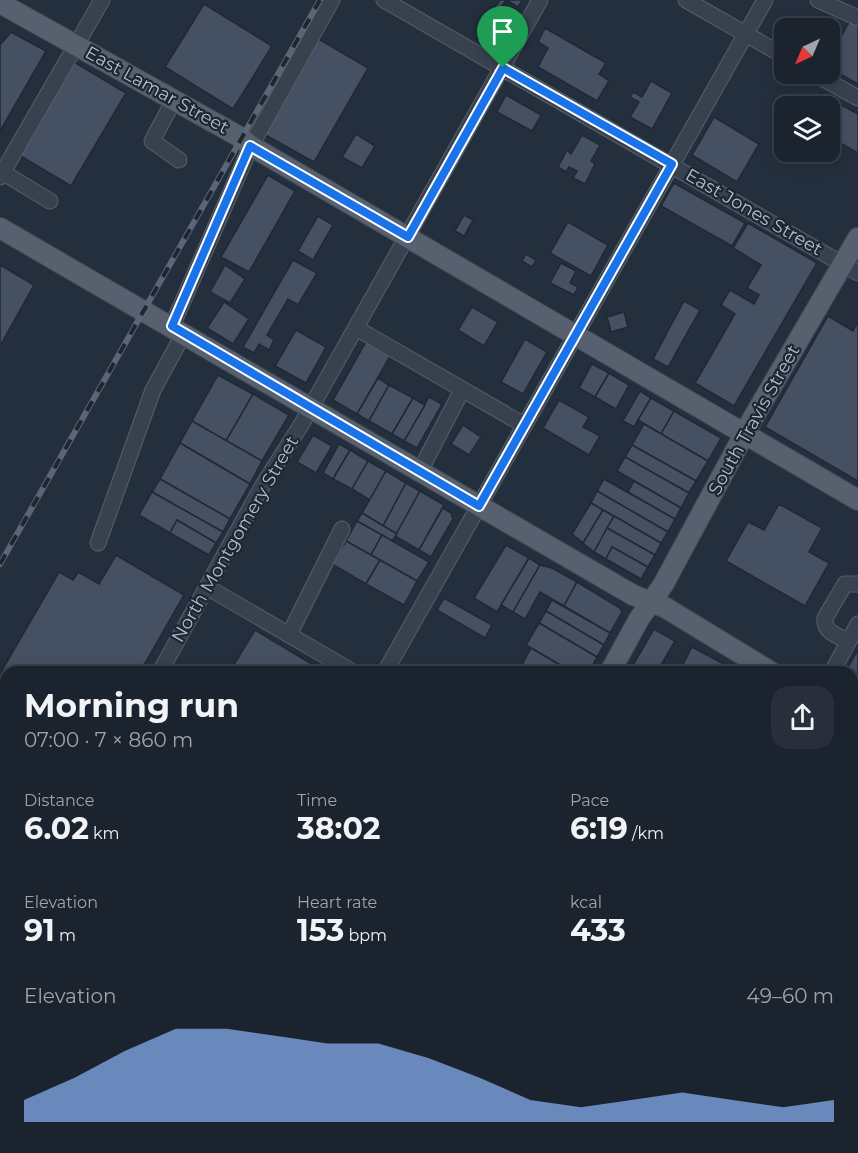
<!DOCTYPE html>
<html lang="en">
<head>
<meta charset="utf-8">
<style>
  body { margin:0; font-family:Montserrat,sans-serif; background:#282f3a; color:#f1f3f6; height:100vh; display:flex; flex-direction:column; font-size:22px; white-space:nowrap }
  * { box-sizing:border-box; margin:0 }
  p { font-size:20px; color:#a0a4aa }
  .icon { flex:none; width:33px; height:33px; fill:none; stroke:currentColor; stroke-width:2; stroke-linecap:round; stroke-linejoin:round }
  .map { position:relative; flex:1; overflow:hidden }
  .sheet { position:absolute; left:0px; top:666px; width:858px; height:488px; display:flex; flex-direction:column; background:#1b232e; border-radius:18px 18px 0 0; box-shadow:0 3px 15px #0003,0 0 0 2px #39404a }
  .sheet>* { flex:none }
  .needle { width:39px; rotate:224deg }
  .buttons { position:absolute; left:774px; top:18px; display:grid; gap:12px }
  .buttons a { display:grid; place-items:center; width:66px; height:66px; border-radius:12px; background:#1b232e; box-shadow:0 3px 15px #0003,0 0 0 2px #39404a; font-size:30px }
  .pin { position:absolute; display:grid; place-items:center; width:51px; height:51px; color:#fff; margin:-62px -26px; border-radius:50% 50% 50% 0; rotate:-45deg; box-shadow:0 0 6px #0007 }
  .pin .icon { rotate:45deg }
  .round { display:grid; place-items:center; flex:none; width:63px; height:63px; border-radius:18px; background:#282f3a }
  .overview { display:flex; align-items:center; justify-content:space-between; height:102px; padding:0 24px }
  h1 { font-size:33px; font-weight:700; line-height:45px }
  .metrics { display:grid; grid-template-columns:repeat(3,1fr); gap:9px; height:102px; padding:6px 24px }
  .metrics div { display:grid; align-content:center }
  .metrics b { font-size:30px; font-weight:700 }
  .metrics small { font-size:16px; font-weight:400 }
  .metrics p { font-size:16px }
  .chart { height:168px; padding:12px 24px }
  .chart p { display:flex; justify-content:space-between }
  .chart svg { width:100%; height:108px; margin-top:6px; fill:#8ab4f8; opacity:.7 }
  .map>svg:first-child { display:block }
</style>
</head>
<body>
<div class="map">
<svg width="858" height="1153" viewBox="0 0 858 1153">
  <rect width="100%" height="100%" fill="#242f3e"/>
  <path fill="#263c3f" d="M205 1148 251 1149 253 1153H210Z"/>
  <g fill="#455162" stroke="#1f2835" stroke-width="1.5">
    <path d="M500 0H506L502 6 510 11 502 24 488 16Z"/>
    <path d="M506 0H522L518 7Z"/>
    <path d="M204 4 272 46 233 109 165 67Z"/>
    <path d="M797 16 819 28H790Z"/>
    <path d="M851 19 858 23V84L830 68V34L839 40Z"/>
    <path d="M545 28 606 63 599 74 609 81 597 101 538 67 548 48 538 42Z"/>
    <path d="M11 32 46 51 0 131V45Z"/>
    <path d="M317 38 368 68 314 162 262 133Z"/>
    <path d="M74 62 126 93 71 186 19 155Z"/>
    <path d="M651 81 672 93 652 129 630 117 639 102 630 97 633 92 642 97Z"/>
    <path d="M821 94 858 114V153L830 137V106H814Z"/>
    <path d="M506 95 541 115 532 131 497 112Z"/>
    <path d="M714 117 759 144 737 182 692 155Z"/>
    <path d="M356 134 375 146 362 168 342 157Z"/>
    <path d="M582 135 600 145 591 161 595 164 585 184 573 178 577 171 569 167 566 172 558 167 567 150 571 154Z"/>
    <path d="M268 175 295 191 249 272 221 257Z"/>
    <path d="M674 183 745 223 732 246 661 206Z"/>
    <path d="M464 215 473 220 464 236 455 231Z"/>
    <path d="M318 216 333 225 313 260 298 251Z"/>
    <path d="M568 222 608 245 591 276 550 253Z"/>
    <path d="M748 223 817 263 734 406 695 383 735 314 721 305 730 290 754 304 759 295 747 288 761 265 733 248Z"/>
    <path d="M526 254 536 260 532 267 522 261Z"/>
    <path d="M293 260 317 273 298 305 288 299 267 335 274 340 269 350 259 344 254 353 243 347Z"/>
    <path d="M561 263 576 271 570 283 578 287 574 295 550 283Z"/>
    <path d="M0 265 34 285 0 346Z"/>
    <path d="M225 265 245 279 230 303 210 292Z"/>
    <path d="M684 301 700 310 668 367 653 359Z"/>
    <path d="M224 302 249 319 233 344 207 328Z"/>
    <path d="M472 307 498 322 484 346 458 330Z"/>
    <path d="M624 312 628 327 611 332 607 317Z"/>
    <path d="M828 316 853 331 858 322V481L765 427Z"/>
    <path d="M296 330 326 347 306 383 275 366Z"/>
    <path d="M525 339 547 352 523 394 501 382Z"/>
    <path d="M366 342 390 356 357 414 333 400Z"/>
    <path d="M592 364 609 373 595 397 579 388Z"/>
    <path d="M609 373 629 385 616 409 595 397Z"/>
    <path d="M218 375 253 394 226 441 192 421Z"/>
    <path d="M378 378 389 385 369 421 357 414Z"/>
    <path d="M389 385 413 398 392 434 369 421Z"/>
    <path d="M640 391 651 398 634 427 623 421Z"/>
    <path d="M253 394 289 415 262 461 226 441Z"/>
    <path d="M429 397 442 404 417 448 404 441Z"/>
    <path d="M413 398 425 405 404 441 392 434Z"/>
    <path d="M651 398 674 411 661 434 638 420Z"/>
    <path d="M559 400 589 417 583 427 600 436 589 455 543 428Z"/>
    <path d="M674 411 721 438 708 461 661 434Z"/>
    <path d="M192 421 262 461 250 484 180 443Z"/>
    <path d="M644 424 708 461 696 481 632 445Z"/>
    <path d="M463 425 481 437 469 455 451 444Z"/>
    <path d="M313 435 332 446 316 473 297 462Z"/>
    <path d="M180 443 250 484 230 519 160 479Z"/>
    <path d="M339 444 350 450 333 479 323 473Z"/>
    <path d="M632 445 696 481 689 493 625 457Z"/>
    <path d="M350 450 368 461 352 489 333 479Z"/>
    <path d="M625 457 689 493 681 508 617 471Z"/>
    <path d="M368 461 386 471 370 500 352 489Z"/>
    <path d="M386 471 406 483 383 526 362 513Z"/>
    <path d="M160 479 230 519 223 532 152 492Z"/>
    <path d="M604 479 675 519 668 532 597 491Z"/>
    <path d="M634 481 681 508 675 519 628 492Z"/>
    <path d="M406 483 420 491 397 534 383 526Z"/>
    <path d="M420 491 444 505 419 550 395 536Z"/>
    <path d="M597 491 668 532 661 543 591 503Z"/>
    <path d="M152 492 223 532 216 543 177 520 170 533 139 515Z"/>
    <path d="M591 503 603 510 583 543 572 534Z"/>
    <path d="M779 504 822 528 809 552 829 563 805 606 726 561 748 522 764 530Z"/>
    <path d="M443 508 451 513 453 519 431 557 419 550Z"/>
    <path d="M603 510 614 516 594 552 583 543Z"/>
    <path d="M362 513 397 534 392 541 357 521Z"/>
    <path d="M614 516 661 543 655 555 607 528Z"/>
    <path d="M177 520 216 543 209 555 170 533Z"/>
    <path d="M357 521 382 535 371 555 346 541Z"/>
    <path d="M607 528 655 555 648 567 612 547 606 559 594 552Z"/>
    <path d="M382 535 429 562 417 581 371 555Z"/>
    <path d="M346 541 380 560 366 584 332 564Z"/>
    <path d="M506 545 529 558 497 612 474 598Z"/>
    <path d="M612 547 648 567 641 579 606 559Z"/>
    <path d="M116 555 184 595 140 672H6V675L1 672 59 572 73 580 78 572 99 584Z"/>
    <path d="M529 558 540 565 513 612 501 605Z"/>
    <path d="M380 560 417 581 404 605 366 584Z"/>
    <path d="M540 565 552 568 577 582 564 606 540 592 525 619 513 612Z"/>
    <path d="M577 582 620 608 622 612 610 633 564 606Z"/>
    <path d="M444 598 492 625 485 638 437 610Z"/>
    <path d="M552 600 610 633 604 645 546 611Z"/>
    <path d="M546 611 604 645 597 657 539 623Z"/>
    <path d="M539 623 597 657 589 672H572L526 645Z"/>
    <path d="M654 629 675 641 657 672H629Z"/>
    <path d="M255 630 325 672H244L233 666Z"/>
    <path d="M692 647 737 671 736 672H679Z"/>
    <path d="M531 648 572 672H534L522 665Z"/>
    <path d="M858 650V705L852 701V672H845Z"/>
    <path d="M469 664 483 672H465Z"/>
    <path d="M0 710 6 714V903L0 899Z"/>
    <path d="M0 937 6 940V1005L0 1015Z"/>
    <path d="M352 1148H360L369 1153H348Z"/>
    <path d="M522 1148H540L537 1153H519Z"/>
    <path d="M596 1148H629L634 1150 633 1153H606Z"/>
    <path d="M719 1148H733L737 1150 735 1153H716Z"/>
  </g>
  <g fill="none" stroke-linecap="round" stroke-linejoin="round">
    <defs>
      <g id="minor">
        <path d="M384 0 858 273"/>
        <path d="M686 0 784 56"/>
        <path d="M818 0 858 18"/>
        <path d="M815 74 858 98"/>
        <path d="M174 100 152 141 179 160"/>
        <path d="M2 172 50 201"/>
        <path d="M0 177 102 0"/>
        <path d="M172 326 251 146 332 0"/>
        <path d="M356 328 524 425"/>
        <path d="M420 471 462 390"/>
        <path d="M98 543 153 390 184 333"/>
        <path d="M207 587 353 672"/>
        <path d="M289 635 342 529"/>
        <path d="M848 641C838 636 823 632 825 618L845 584H858"/>
        <path d="M160 672 263 485 301 425 540 0"/>
        <path d="M385 672 765 0"/>
        <path d="M744 672 751 659"/>
        <path d="M832 672 858 624"/>
        <path d="M0 691 6 694"/>
        <path d="M852 774 858 777"/>
        <path d="M852 880 858 875"/>
        <path d="M0 914 6 918"/>
        <path d="M852 947 858 950"/>
        <path d="M852 1029 858 1019"/>
        <path d="M197 1148 204 1153"/>
        <path d="M403 1148 412 1153"/>
        <path d="M788 1148 797 1153"/>
        <path d="M557 1149 564 1153"/>
        <path d="M110 1153 113 1148"/>
        <path d="M153 1153 157 1148"/>
        <path d="M256 1153 257 1148"/>
      </g>
      <g id="major">
        <path d="M0 3 240 137 251 146 858 500"/>
        <path d="M0 228 633 595 666 608 771 672"/>
        <path d="M610 672 639 619 663 585 753 418 858 238"/>
        <path d="M852 723 858 726"/>
        <path d="M337 1153 341 1148"/>
      </g>
    </defs>
    <use href="#minor" stroke="#565f6c" stroke-width="17"/>
    <use href="#major" stroke="#414a57" stroke-width="22"/>
    <use href="#minor" stroke="#38414e" stroke-width="15"/>
    <use href="#major" stroke="#56606e" stroke-width="20"/>
    <defs>
      <g id="rail">
        <path d="M0 564 320 0"/>
        <path d="M0 1054 6 1057"/>
        <path d="M0 1095 6 1098"/>
        <path d="M11 1148 20 1153"/>
      </g>
    </defs>
    <use href="#rail" stroke="#5a6575" stroke-width="6"/>
    <use href="#rail" stroke="#1d2633" stroke-width="4" stroke-dasharray="11" stroke-linecap="butt"/>
  </g>
  <g fill="none" stroke-linecap="round" stroke-linejoin="round">
    <defs>
      <path id="route" d="M503 68 672 164 479 506 172 326 250 146 408 237Z"/>
    </defs>
    <use href="#route" stroke="#fff" stroke-width="12"/>
    <use href="#route" stroke="#1a73e8" stroke-width="8"/>
  </g>
  <g text-anchor="middle" stroke-width="4.5" stroke-linejoin="round" paint-order="stroke">
    <g font-size="18" fill="#b4bcc9" stroke="#1d2633">
      <text transform="translate(157 90) rotate(29)" y="6">East Lamar Street</text>
      <text transform="translate(754 212) rotate(30)" y="6">East Jones Street</text>
      <text transform="translate(754 420) rotate(-61)" y="6">South Travis Street</text>
      <text transform="translate(235 539) rotate(-60)" y="6">North Montgomery Street</text>
    </g>
  </g>
</svg>
<div class="buttons">
<a><svg class="needle" viewBox="-14 -14 28 28"><path d="M0-13l5 13h-10z" fill="#e53935"/><path d="M0 13l5-13h-10z" fill="#a0a4aa"/></svg></a>
<a><svg class="icon" aria-label="layers" viewBox="0 0 24 24"><path d="M12 4l9 5-9 5-9-5zM3 14l9 5 9-5"/></svg></a>
</div>
<div class="pin" style="left:503px;top:68px;background:#1e9e55"><svg class="icon" aria-label="arrive" viewBox="0 0 24 24"><path d="M6 21V4h12l-3 4 3 4H6"/></svg></div>
<section class="sheet">
<div class="overview"><div><h1>Morning run</h1><p>07:00 · 7 × 860 m</p></div><a class="round"><svg class="icon" aria-label="share" viewBox="0 0 24 24"><path d="M12 15V3M7 8l5-5 5 5M5 13v7h14v-7"/></svg></a></div>
<div class="metrics">
<div><p>Distance</p><b>6.02<small> km</small></b></div>
<div><p>Time</p><b>38:02</b></div>
<div><p>Pace</p><b>6:19<small> /km</small></b></div>
</div>
<div class="metrics">
<div><p>Elevation</p><b>91<small> m</small></b></div>
<div><p>Heart rate</p><b>153<small> bpm</small></b></div>
<div><p>kcal</p><b>433</b></div>
</div>
<div class="chart"><p><span>Elevation</span>49–60 m</p>
<svg viewBox="0 0 160 44" preserveAspectRatio="none"><path d="M0 44V35L10 26L20 15L30 6L40 6L50 9L60 12L70 12L80 18L90 26L100 35L110 38L120 35L130 32L140 35L150 38L160 35V44z"/></svg>
</div>
</section>
</div>
</body>
</html>
